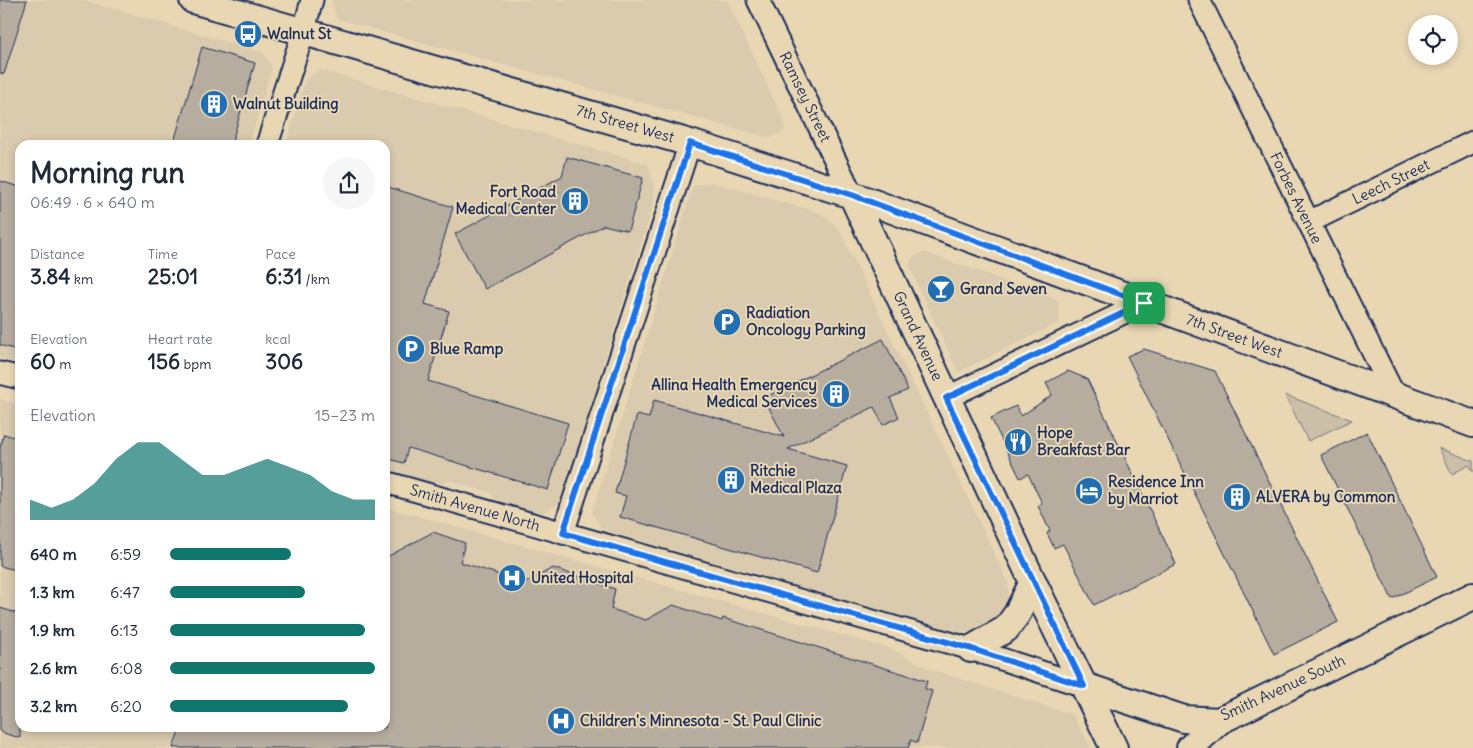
<!DOCTYPE html>
<html lang="en">
<head>
<meta charset="utf-8">
<style>
  body { margin:0; font-family:Delius,sans-serif; background:#f6f6f7; color:#1f2937; height:100vh; display:flex; flex-direction:column; font-size:19px; white-space:nowrap }
  * { box-sizing:border-box; margin:0 }
  p { font-size:16px; color:#747a83 }
  .icon { flex:none; width:28px; height:28px; fill:none; stroke:currentColor; stroke-width:2; stroke-linecap:round; stroke-linejoin:round }
  .map { position:relative; flex:1; overflow:hidden }
  .details { position:absolute; left:15px; top:140px; width:375px; height:592px; display:flex; flex-direction:column; background:#fff; border-radius:15px; box-shadow:0 2px 8px #0003 }
  .details>* { flex:none }
  .controls { position:absolute; left:1408px; top:15px; display:grid; gap:10px }
  .controls a { display:grid; place-items:center; width:50px; height:50px; border-radius:50%; background:#fff; box-shadow:0 2px 8px #0003; font-size:25px }
  .pin { position:absolute; display:grid; place-items:center; width:42px; height:42px; color:#fff; margin:-21px; border-radius:10px; box-shadow:0 2px 8px #0006 }
  .round { display:grid; place-items:center; flex:none; width:52px; height:52px; border-radius:26px; background:#f6f6f7 }
  .headline { display:flex; align-items:center; justify-content:space-between; height:85px; padding:0 15px }
  h1 { font-size:28px; font-weight:800; line-height:38px }
  .figures { display:grid; grid-template-columns:repeat(3,1fr); gap:8px; height:85px; padding:5px 15px }
  .figures div { display:grid; align-content:center }
  .figures b { font-size:21px; font-weight:800 }
  .figures small { font-size:14px; font-weight:400 }
  .figures p { font-size:14px }
  .chart { height:140px; padding:10px 15px }
  .chart p { display:flex; justify-content:space-between }
  .chart svg { width:100%; height:90px; margin-top:5px; fill:#0f766e; opacity:.7 }
  ul { padding:0 15px; list-style:none; font-size:16px }
  li { display:grid; grid-template-columns:80px 60px 1fr; align-items:center; height:38px }
  li i { height:12px; border-radius:6px; background:#0f766e }
  .map>svg:first-child { display:block }
</style>
</head>
<body>
<div class="map">
<svg width="1473" height="748" viewBox="0 0 1473 748">
  <rect width="100%" height="100%" fill="#e9d7b4"/>
  <filter id="ink" filterUnits="userSpaceOnUse"><feTurbulence type="fractalNoise" baseFrequency=".02" numOctaves="2"/><feDisplacementMap in="SourceGraphic" scale="10" xChannelSelector="R" yChannelSelector="G"/><feConvolveMatrix kernelMatrix="1 2 1 2 8 2 1 2 1" color-interpolation-filters="sRGB"/></filter>
  <g filter="url(#ink)">
    <g fill="#dacaae">
      <path d="M0 0H83L262 52 272 67 249 145H20V364L0 358Z"/>
      <path d="M331 0H727L784 121V131L770 138 337 19Z"/>
      <path d="M320 70 648 164 654 185V202L560 503 542 513 495 500 492 493 451 481 437 484 385 469V145H286L305 80Z"/>
      <path d="M711 182 821 213 839 229 1008 582 1009 603 1003 614 988 630 960 633 610 532 601 528 592 513 693 186Z"/>
      <path d="M924 252 1058 300 1060 322 958 372 909 266 912 258Z"/>
      <path d="M0 399 20 405V728H385V507L891 649 932 670 1073 715 1091 748H0Z"/>
    </g>
    <g fill="#cbbfa8" stroke="#737783">
      <path d="M1285 395 1352 420 1308 441Z"/>
      <path d="M1439 448 1473 461V472L1469 465 1452 474Z"/>
    </g>
    <g fill="#b6ad9f" stroke="#1b2f5e">
      <path d="M0 0H27L4 74 0 73Z"/>
      <path d="M202 47 255 63 231 145H173Z"/>
      <path d="M567 157 643 178 628 231 604 225 485 289 455 234 562 176Z"/>
      <path d="M0 181 20 187V351L0 345Z"/>
      <path d="M385 186 453 207 425 304 449 311 428 381 568 423 548 490 408 448 404 463 385 458Z"/>
      <path d="M883 339 908 390 890 398 899 417 883 425 874 407 788 449 847 466 817 573 620 517 626 496 615 493 637 415 649 418 654 400 784 437 764 398Z"/>
      <path d="M1144 349 1215 371 1338 622 1274 654 1127 356Z"/>
      <path d="M1068 371 1087 379 1176 564 1094 605 1063 544 1054 548 1047 533 1050 531 1038 506 1042 503 1028 474 1020 478 991 418 1016 406 1021 416 1052 395 1046 383Z"/>
      <path d="M1367 432 1437 577 1392 599 1321 455Z"/>
      <path d="M4 434 20 439V571L0 566V448Z"/>
      <path d="M433 532 465 543 460 562 525 583 553 568 615 589 611 609 646 620 673 605 722 621 723 618 927 681 925 689 932 691 917 743 911 740 908 748H173L180 728H385V558Z"/>
      <path d="M0 608 20 614V738L0 732Z"/>
    </g>
    <g fill="none" stroke-linecap="round" stroke-linejoin="round">
      <defs>
        <g id="minor">
          <path d="M758 0 852 195"/>
          <path d="M1199 0 1394 395"/>
          <path d="M267 145 303 33 312 0"/>
          <path d="M1309 222 1473 142"/>
          <path d="M0 373 20 378"/>
          <path d="M946 398 1144 303"/>
          <path d="M385 482 971 649 1084 686"/>
          <path d="M563 533 690 143"/>
        </g>
        <g id="major">
          <path d="M193 0 690 143 852 195 1473 424"/>
          <path d="M852 195 1033 582 1114 748"/>
          <path d="M971 649 1006 629 1017 614 1033 582"/>
          <path d="M1084 686 1184 719 1219 721 1473 596"/>
          <path d="M1190 748 1219 721"/>
        </g>
      </defs>
      <use href="#minor" stroke="#1b2f5e" stroke-width="25"/>
      <use href="#major" stroke="#1b2f5e" stroke-width="30"/>
      <use href="#minor" stroke="#e9d7b4" stroke-width="21"/>
      <use href="#major" stroke="#e9d7b4" stroke-width="26"/>
    </g>
  </g>
  <g fill="none" stroke-linecap="round" stroke-linejoin="round" filter="url(#ink)">
    <defs>
      <path id="route" d="M690 143 852 195 1144 303 946 398 1084 686 972 649 563 533Z"/>
    </defs>
    <use href="#route" stroke="#fff" stroke-width="10"/>
    <use href="#route" stroke="#1a73e8" stroke-width="6"/>
  </g>
  <defs>
    <symbol id="bus-disc" viewBox="-11 -11 22 22"><circle r="9.5" fill="#1f6fb2" stroke="#e9d7b4"/><path d="M-5-6H5V4H4V6H2V4H-2V6H-4V4H-5ZM-3.5-4V0h7V-4ZM-3.5 1.2v1.5H-2V1.2ZM2 1.2v1.5H3.5V1.2Z" fill="#fff"/></symbol>
    <symbol id="building-disc" viewBox="-11 -11 22 22"><circle r="9.5" fill="#1f6fb2" stroke="#e9d7b4"/><path d="M-4-6H4V6H1V3H-1V6H-4ZM-2.5-4.3h1.7v1.8h-1.7ZM.8-4.3h1.7v1.8H.8ZM-2.5-1h1.7V.8h-1.7ZM.8-1h1.7V.8H.8Z" fill="#fff"/></symbol>
    <symbol id="bar-disc" viewBox="-11 -11 22 22"><circle r="9.5" fill="#1f6fb2" stroke="#e9d7b4"/><path d="M-6-5H6L.8 .8V4.5H3.5V6h-7V4.5H-.8V.8Z" fill="#fff"/></symbol>
    <symbol id="parking-disc" viewBox="-11 -11 22 22"><circle r="9.5" fill="#1f6fb2" stroke="#e9d7b4"/><path d="M-3.5-5.5H1a3.5 3.5 0 0 1 0 7H-1V5.5H-3.5ZM-1-3.4V-.6H.8a1.4 1.4 0 0 0 0-2.8Z" fill="#fff"/></symbol>
    <symbol id="restaurant-disc" viewBox="-11 -11 22 22"><circle r="9.5" fill="#1f6fb2" stroke="#e9d7b4"/><path d="M-5-6h1v4h1v-4h1v4h1v-4h1v5L-1.5 .5V6h-2V.5L-5-1ZM5-6V6H3V1.5H1.5Q1.5-4 5-6Z" fill="#fff"/></symbol>
    <symbol id="hotel-disc" viewBox="-11 -11 22 22"><circle r="9.5" fill="#1f6fb2" stroke="#e9d7b4"/><path d="M-6-4.5h1.5V1H6V5H4.5V3h-9V5H-6ZM-4 0a1.8 1.8 0 1 1 3.6 0ZM.5 0V-2.5h3Q6-2.5 6 0Z" fill="#fff"/></symbol>
    <symbol id="hospital-disc" viewBox="-11 -11 22 22"><circle r="9.5" fill="#1f6fb2" stroke="#e9d7b4"/><path d="M-5-5h3v3.5h4V-5h3V5h-3V1.5h-4V5h-3Z" fill="#fff"/></symbol>
  </defs>
  <g fill-rule="evenodd">
    <use href="#bus-disc" x="232" y="18" width="32" height="32"/>
    <use href="#building-disc" x="198" y="88" width="32" height="32"/>
    <use href="#building-disc" x="559" y="185" width="32" height="32"/>
    <use href="#bar-disc" x="925" y="273" width="32" height="32"/>
    <use href="#parking-disc" x="711" y="306" width="32" height="32"/>
    <use href="#parking-disc" x="395" y="333" width="32" height="32"/>
    <use href="#building-disc" x="820" y="378" width="32" height="32"/>
    <use href="#restaurant-disc" x="1002" y="426" width="32" height="32"/>
    <use href="#building-disc" x="715" y="464" width="32" height="32"/>
    <use href="#hotel-disc" x="1073" y="475" width="32" height="32"/>
    <use href="#building-disc" x="1221" y="481" width="32" height="32"/>
    <use href="#hospital-disc" x="496" y="562" width="32" height="32"/>
    <use href="#hospital-disc" x="545" y="705" width="32" height="32"/>
  </g>
  <g text-anchor="middle" stroke-width="4" stroke-linejoin="round" paint-order="stroke">
    <g font-size="15" font-weight="bold" fill="#1b2f5e" stroke="#e9d7b4" text-anchor="start">
      <text x="267" y="39">Walnut St</text>
      <text x="233" y="109">Walnut Building</text>
      <text x="556" y="197" text-anchor="end">Fort Road<tspan x="556" dy="17">Medical Center</tspan></text>
      <text x="960" y="294">Grand Seven</text>
      <text x="746" y="318">Radiation<tspan x="746" dy="17">Oncology Parking</tspan></text>
      <text x="430" y="354">Blue Ramp</text>
      <text x="817" y="390" text-anchor="end">Allina Health Emergency<tspan x="817" dy="17">Medical Services</tspan></text>
      <text x="1037" y="438">Hope<tspan x="1037" dy="17">Breakfast Bar</tspan></text>
      <text x="750" y="476">Ritchie<tspan x="750" dy="17">Medical Plaza</tspan></text>
      <text x="1108" y="487">Residence Inn<tspan x="1108" dy="17">by Marriot</tspan></text>
      <text x="1256" y="502">ALVERA by Common</text>
      <text x="531" y="583">United Hospital</text>
      <text x="580" y="726">Children's Minnesota - St. Paul Clinic</text>
    </g>
    <g font-size="15" fill="#1b2f5e" stroke="#e9d7b4">
      <text transform="translate(805 97) rotate(64)" y="5">Ramsey Street</text>
      <text transform="translate(625 124) rotate(16)" y="5">7th Street West</text>
      <text transform="translate(1391 182) rotate(-26)" y="5">Leech Street</text>
      <text transform="translate(1296 198) rotate(64)" y="5">Forbes Avenue</text>
      <text transform="translate(918 336) rotate(65)" y="5">Grand Avenue</text>
      <text transform="translate(1234 336) rotate(20)" y="5">7th Street West</text>
      <text transform="translate(475 508) rotate(16)" y="5">Smith Avenue North</text>
      <text transform="translate(1283 688) rotate(-25)" y="5">Smith Avenue South</text>
    </g>
  </g>
</svg>
<div class="controls">
<a><svg class="icon" aria-label="locate" viewBox="0 0 24 24"><circle cx="12" cy="12" r="6"/><path d="M12 2v4M12 18v4M2 12h4M18 12h4"/></svg></a>
</div>
<div class="pin" style="left:1144px;top:303px;background:#1e9e55"><svg class="icon" aria-label="arrive" viewBox="0 0 24 24"><path d="M6 21V4h12l-3 4 3 4H6"/></svg></div>
<section class="details">
<div class="headline"><div><h1>Morning run</h1><p>06:49 · 6 × 640 m</p></div><a class="round"><svg class="icon" aria-label="share" viewBox="0 0 24 24"><path d="M12 15V3M7 8l5-5 5 5M5 13v7h14v-7"/></svg></a></div>
<div class="figures">
<div><p>Distance</p><b>3.84<small> km</small></b></div>
<div><p>Time</p><b>25:01</b></div>
<div><p>Pace</p><b>6:31<small> /km</small></b></div>
</div>
<div class="figures">
<div><p>Elevation</p><b>60<small> m</small></b></div>
<div><p>Heart rate</p><b>156<small> bpm</small></b></div>
<div><p>kcal</p><b>306</b></div>
</div>
<div class="chart"><p><span>Elevation</span>15–23 m</p>
<svg viewBox="0 0 160 44" preserveAspectRatio="none"><path d="M0 44V34L10 38L20 34L30 26L40 14L50 6L60 6L70 14L80 22L90 22L100 18L110 14L120 18L130 22L140 30L150 34L160 34V44z"/></svg>
</div>
<ul>
<li><b>640 m</b>6:59<i style="width:59%"></i></li>
<li><b>1.3 km</b>6:47<i style="width:66%"></i></li>
<li><b>1.9 km</b>6:13<i style="width:95%"></i></li>
<li><b>2.6 km</b>6:08<i style="width:100%"></i></li>
<li><b>3.2 km</b>6:20<i style="width:87%"></i></li>
</ul>
</section>
</div>
</body>
</html>
